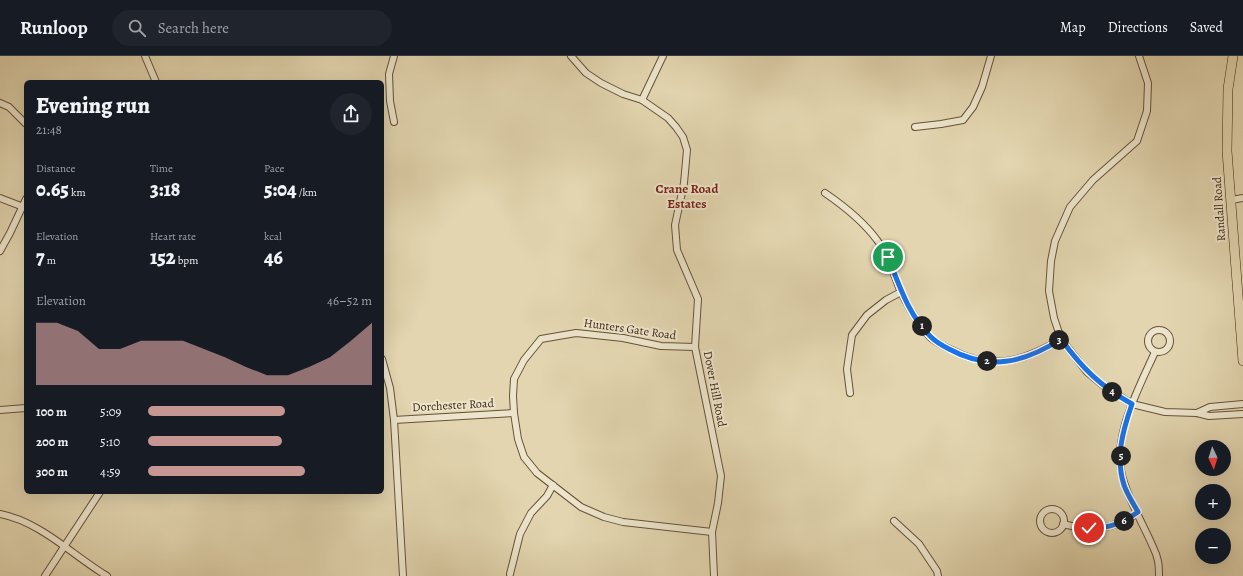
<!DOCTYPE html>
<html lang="en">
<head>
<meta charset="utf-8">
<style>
  body { margin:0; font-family:Alegreya,serif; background:#20242c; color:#f1f3f6; height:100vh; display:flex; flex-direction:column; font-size:15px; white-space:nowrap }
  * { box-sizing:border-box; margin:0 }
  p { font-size:13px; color:#9ea1a6 }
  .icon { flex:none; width:22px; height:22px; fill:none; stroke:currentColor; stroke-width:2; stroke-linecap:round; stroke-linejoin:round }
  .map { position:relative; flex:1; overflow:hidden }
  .drawer { position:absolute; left:24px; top:24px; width:360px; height:414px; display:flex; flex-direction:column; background:#171b24; border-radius:6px; box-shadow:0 4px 16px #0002 }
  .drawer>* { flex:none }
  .needle { width:26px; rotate:176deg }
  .controls { position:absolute; left:1195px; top:384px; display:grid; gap:8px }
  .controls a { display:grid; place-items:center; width:36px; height:36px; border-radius:50%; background:#171b24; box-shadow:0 4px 16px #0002; font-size:20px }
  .pin { position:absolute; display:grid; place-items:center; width:34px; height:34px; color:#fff; margin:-17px; border:2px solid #fff; border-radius:50%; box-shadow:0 1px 4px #0007 }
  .km { position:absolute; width:20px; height:20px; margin:-10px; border-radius:50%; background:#222; color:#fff; font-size:11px; line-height:20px; text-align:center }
  .round { display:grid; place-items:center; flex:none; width:42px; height:42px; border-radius:21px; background:#20242c }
  .head { display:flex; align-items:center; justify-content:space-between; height:68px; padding:0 12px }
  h1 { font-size:22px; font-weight:800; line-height:30px }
  .figures { display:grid; grid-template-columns:repeat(3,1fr); gap:6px; height:68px; padding:4px 12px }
  .figures div { display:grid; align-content:center }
  .figures b { font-size:20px; font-weight:800 }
  .figures small { font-size:11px; font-weight:400 }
  .figures p { font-size:11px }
  .chart { height:112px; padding:8px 12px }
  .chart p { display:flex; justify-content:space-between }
  .chart svg { width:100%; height:72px; margin-top:4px; fill:#c59692; opacity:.7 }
  ul { padding:0 12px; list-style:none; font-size:13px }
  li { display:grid; grid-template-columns:64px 48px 1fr; align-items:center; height:30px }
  li i { height:10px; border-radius:5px; background:#c59692 }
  header { display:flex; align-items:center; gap:24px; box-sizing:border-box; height:56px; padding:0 20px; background:#171b24; border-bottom:1px solid #363941 }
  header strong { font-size:19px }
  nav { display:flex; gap:22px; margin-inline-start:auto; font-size:14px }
  .search { width:280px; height:36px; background:#20242c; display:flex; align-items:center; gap:10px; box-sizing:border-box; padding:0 14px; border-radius:22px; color:#9ea1a6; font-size:15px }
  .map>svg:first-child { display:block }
</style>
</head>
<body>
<header>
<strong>Runloop</strong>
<div class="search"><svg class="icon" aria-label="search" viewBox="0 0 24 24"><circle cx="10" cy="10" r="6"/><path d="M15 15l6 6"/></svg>Search here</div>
<nav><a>Map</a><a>Directions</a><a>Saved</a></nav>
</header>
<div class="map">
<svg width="1243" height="520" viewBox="0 0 1243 520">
  <rect width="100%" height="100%" fill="#e2d5af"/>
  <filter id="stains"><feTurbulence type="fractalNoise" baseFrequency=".005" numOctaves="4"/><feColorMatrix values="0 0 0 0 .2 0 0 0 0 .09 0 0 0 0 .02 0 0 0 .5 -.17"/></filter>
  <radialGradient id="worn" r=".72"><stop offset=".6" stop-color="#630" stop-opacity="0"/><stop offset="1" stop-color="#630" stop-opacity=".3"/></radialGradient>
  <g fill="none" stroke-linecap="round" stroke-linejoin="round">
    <defs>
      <g id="street">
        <path d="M145 0 156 26"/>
        <path d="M394 0 389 18 390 45 394 66"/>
        <path d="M571 0 586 17 601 27 623 38 642 44 668 62 676 71 683 81 687 94 684 127 675 169 677 194 698 243 695 291 721 420 718 447 712 476 714 520"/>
        <path d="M1139 0 1148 27 1147 55 1137 85 1093 124 1070 151 1055 185 1051 205 1049 235 1054 262 1061 283 1087 316 1105 331 1132 348 1165 356 1197 357 1209 360 1243 358"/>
        <path d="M642 44 663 0"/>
        <path d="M0 47 9 51 26 68"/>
        <path d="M915 71 941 68 963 64 973 51 982 31 991 0"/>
        <path d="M825 137C844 150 863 165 877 184 889 199 893 218 901 236 908 250 920 271 931 282 937 287 945 291 952 294 990 315 1026 305 1061 283"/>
        <path d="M0 142 26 152"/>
        <path d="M1231 144 1243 142"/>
        <path d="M0 195 10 177 26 143"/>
        <circle cx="1159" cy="285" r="11"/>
        <path d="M695 291 661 290 623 282 576 277 541 283 524 304 514 323 513 340 514 357 518 383 524 401 537 417 581 451 604 461 623 466 712 476"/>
        <path d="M1155 296C1138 334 1108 387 1125 429 1132 450 1144 470 1153 491 1155 495 1157 500 1158 505 1159 510 1159 515 1159 520"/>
        <path d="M382 303 390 332 394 364 403 520"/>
        <path d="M850 337 847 313 852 279 867 259 886 244 901 236"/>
        <path d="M0 354 26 352"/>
        <path d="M1197 357 1210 351 1243 348"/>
        <path d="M394 364 514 357"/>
        <circle cx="1052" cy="465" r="12"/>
        <path d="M0 458C41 466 72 499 107 520"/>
        <path d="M894 465 919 488 937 515 938 520"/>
        <path d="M1063 468C1095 476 1110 474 1138 457"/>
        <path d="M510 518 520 478 531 457 547 440 553 429"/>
        <path d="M45 520 100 436"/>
      </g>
      <path id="primary" d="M1233 0 1228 33 1227 95 1243 305"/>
    </defs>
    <use href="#street" stroke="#665239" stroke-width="8"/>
    <use href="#primary" stroke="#3c2712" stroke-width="10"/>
    <use href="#street" stroke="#ece4cb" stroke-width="6"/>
    <use href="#primary" stroke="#e2d5af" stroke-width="9"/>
  </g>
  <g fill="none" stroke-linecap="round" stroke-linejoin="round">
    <defs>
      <path id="route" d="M888 201C899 229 909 260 931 281 936 286 943 290 949 293 989 315 1024 307 1061 283 1082 312 1100 330 1132 348 1123 374 1115 401 1124 429 1127 438 1133 447 1138 456 1122 467 1108 473 1089 472"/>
    </defs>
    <use href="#route" stroke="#fff" stroke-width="8"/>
    <use href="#route" stroke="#1a73e8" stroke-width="5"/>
  </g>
  <g text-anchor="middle" stroke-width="4" stroke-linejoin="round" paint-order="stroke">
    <g font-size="12" fill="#3c2712" stroke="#ece4cb">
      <text transform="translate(1219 153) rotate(-94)" y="4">Randall Road</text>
      <text transform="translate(630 273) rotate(8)" y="4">Hunters Gate Road</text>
      <text transform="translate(715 333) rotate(79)" y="4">Dover Hill Road</text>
      <text transform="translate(453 349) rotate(-3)" y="4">Dorchester Road</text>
    </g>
    <g font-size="13" font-weight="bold" fill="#7a1f14" stroke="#ece4cb">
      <text x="687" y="137">Crane Road<tspan x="687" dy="15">Estates</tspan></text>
    </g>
  </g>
  <rect width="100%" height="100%" filter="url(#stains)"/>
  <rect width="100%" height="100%" fill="url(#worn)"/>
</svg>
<div class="controls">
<a><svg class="needle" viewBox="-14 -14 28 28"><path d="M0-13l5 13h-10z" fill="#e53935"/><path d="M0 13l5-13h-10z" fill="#9ea1a6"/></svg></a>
<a>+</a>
<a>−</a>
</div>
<div class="pin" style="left:888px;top:201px;background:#1e9e55"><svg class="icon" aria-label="arrive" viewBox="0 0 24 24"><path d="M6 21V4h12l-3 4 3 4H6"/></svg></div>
<div class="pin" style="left:1089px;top:472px;background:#d93025"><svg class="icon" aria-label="check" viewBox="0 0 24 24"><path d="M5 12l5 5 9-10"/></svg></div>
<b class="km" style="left:922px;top:270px">1</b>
<b class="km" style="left:987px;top:305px">2</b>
<b class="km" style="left:1059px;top:284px">3</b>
<b class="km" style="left:1112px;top:336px">4</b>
<b class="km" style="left:1121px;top:400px">5</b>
<b class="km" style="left:1124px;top:465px">6</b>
<section class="drawer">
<div class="head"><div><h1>Evening run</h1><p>21:48</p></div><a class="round"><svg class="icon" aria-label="share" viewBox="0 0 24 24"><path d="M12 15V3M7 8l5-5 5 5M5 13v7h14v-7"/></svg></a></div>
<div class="figures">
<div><p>Distance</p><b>0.65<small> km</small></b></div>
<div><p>Time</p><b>3:18</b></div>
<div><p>Pace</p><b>5:04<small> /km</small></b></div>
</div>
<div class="figures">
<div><p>Elevation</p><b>7<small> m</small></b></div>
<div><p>Heart rate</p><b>152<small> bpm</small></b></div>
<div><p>kcal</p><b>46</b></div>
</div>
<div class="chart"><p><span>Elevation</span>46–52 m</p>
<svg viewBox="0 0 160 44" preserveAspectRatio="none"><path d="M0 44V6L10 6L20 11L30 22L40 22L50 17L60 17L70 17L80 22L90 27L100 33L110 38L120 38L130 33L140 27L150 17L160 6V44z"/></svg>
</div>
<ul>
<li><b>100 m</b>5:09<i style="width:61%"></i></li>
<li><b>200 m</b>5:10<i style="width:60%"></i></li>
<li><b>300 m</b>4:59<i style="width:70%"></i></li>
</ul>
</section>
</div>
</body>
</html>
